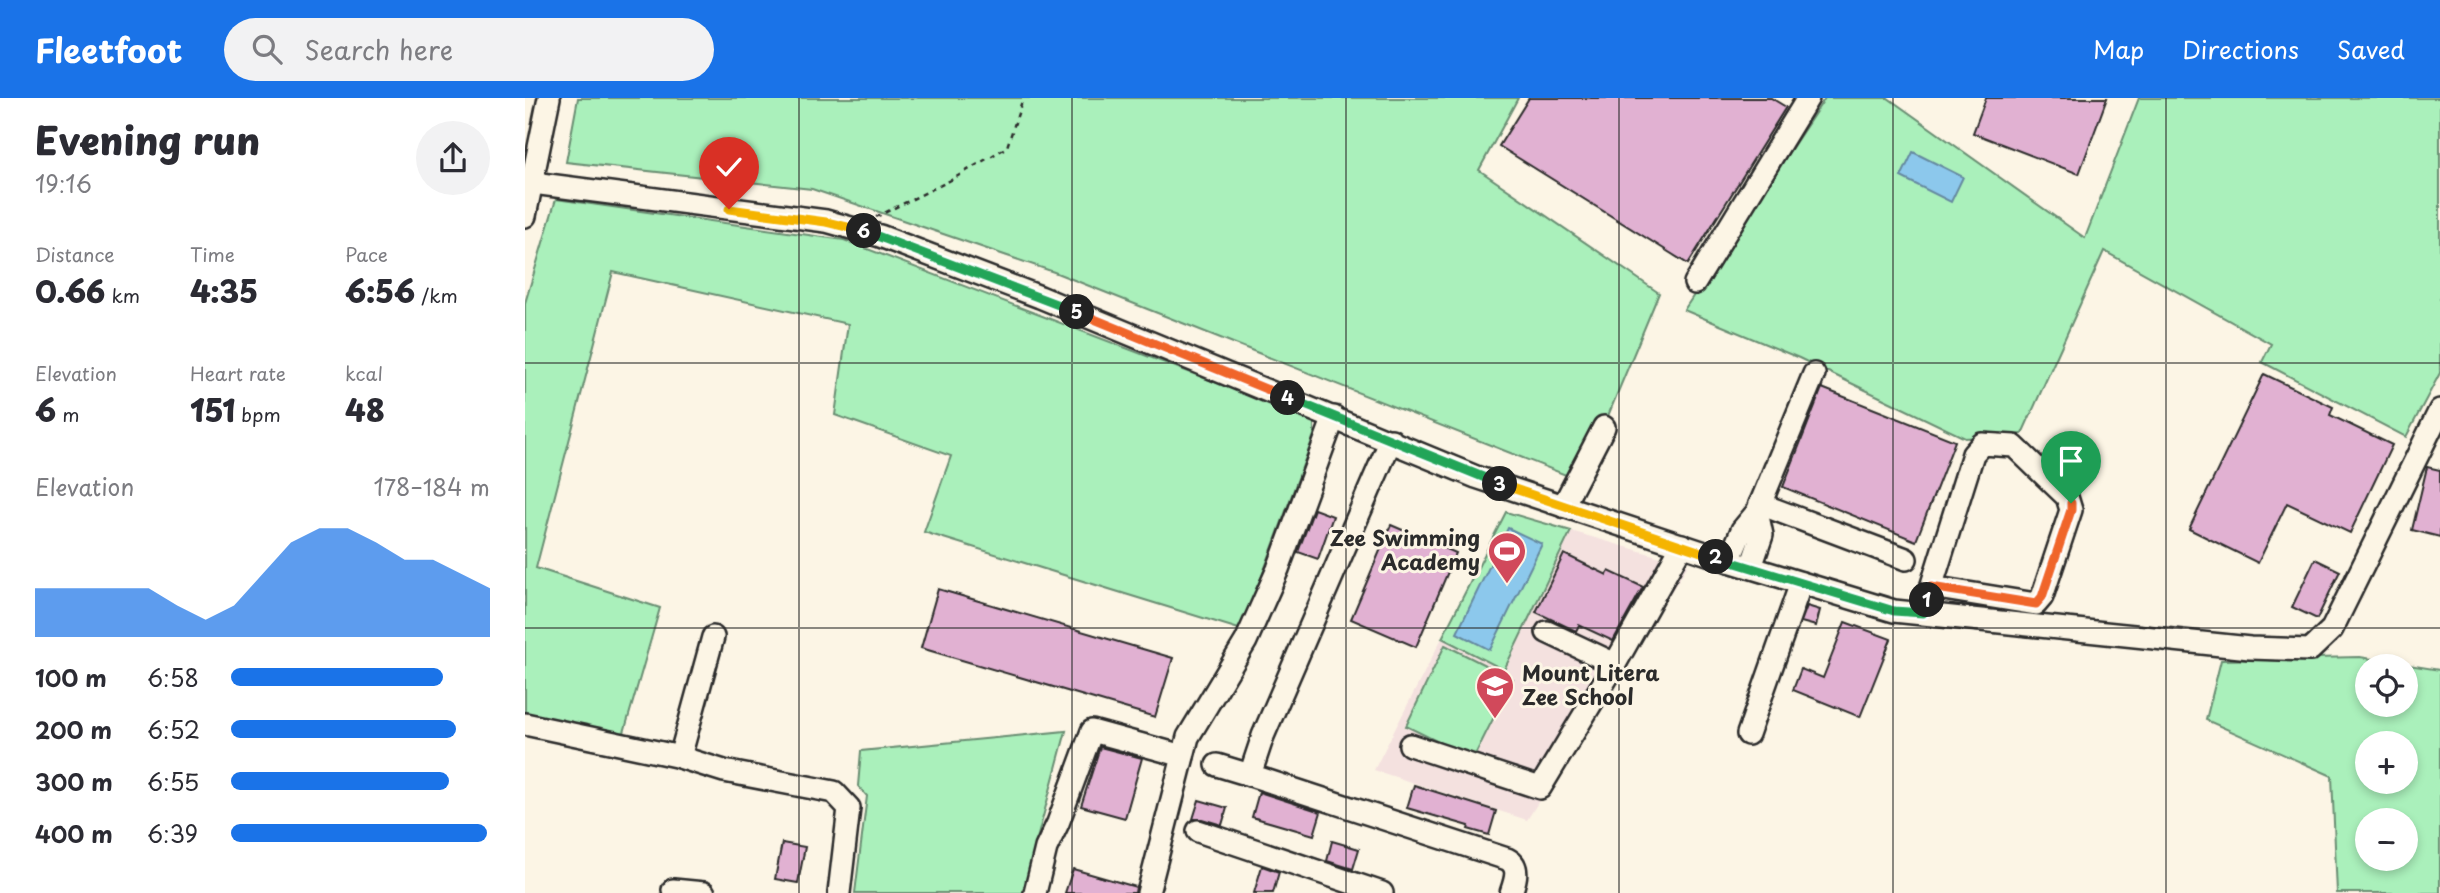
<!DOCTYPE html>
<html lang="en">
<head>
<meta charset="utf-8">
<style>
  body { margin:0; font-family:"Playpen Sans",sans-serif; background:#f2f2f3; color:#2b2b33; height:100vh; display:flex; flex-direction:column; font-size:26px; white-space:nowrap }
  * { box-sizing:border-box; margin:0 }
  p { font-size:23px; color:#7c7c81 }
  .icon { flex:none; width:38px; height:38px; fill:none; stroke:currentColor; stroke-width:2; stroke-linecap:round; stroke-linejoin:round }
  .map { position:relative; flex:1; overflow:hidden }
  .details { display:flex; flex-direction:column; background:#fff; width:525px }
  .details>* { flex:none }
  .controls { position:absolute; left:1830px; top:556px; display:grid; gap:14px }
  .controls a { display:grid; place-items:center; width:63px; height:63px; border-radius:50%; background:#fff; box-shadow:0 4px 10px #0003; font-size:35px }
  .pin { position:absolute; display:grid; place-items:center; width:60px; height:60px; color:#fff; margin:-72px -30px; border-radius:50% 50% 50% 0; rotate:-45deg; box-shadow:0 0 7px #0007 }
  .pin .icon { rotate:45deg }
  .km { position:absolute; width:35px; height:35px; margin:-18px; border-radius:50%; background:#222; color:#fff; font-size:19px; line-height:35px; text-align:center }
  .round { display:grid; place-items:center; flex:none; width:74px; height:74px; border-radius:37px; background:#f2f2f3 }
  .head { display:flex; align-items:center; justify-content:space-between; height:119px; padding:0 35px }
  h1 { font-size:38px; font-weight:800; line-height:52px }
  .metrics { display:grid; grid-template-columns:repeat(3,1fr); gap:10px; height:119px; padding:7px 35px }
  .metrics div { display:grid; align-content:center }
  .metrics b { font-size:30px; font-weight:800 }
  .metrics small { font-size:19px; font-weight:400 }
  .metrics p { font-size:19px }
  .chart { height:196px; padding:14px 35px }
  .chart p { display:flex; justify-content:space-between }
  .chart svg { width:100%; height:126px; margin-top:7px; fill:#1a73e8; opacity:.7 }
  ul { padding:0 35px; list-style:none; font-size:23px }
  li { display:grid; grid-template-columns:112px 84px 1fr; align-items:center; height:52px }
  li i { height:18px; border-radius:9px; background:#1a73e8 }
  header { display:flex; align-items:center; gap:42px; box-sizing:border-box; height:98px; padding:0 35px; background:#1a73e8; color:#fff }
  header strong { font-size:33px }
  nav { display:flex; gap:38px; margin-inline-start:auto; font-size:24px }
  .search { width:490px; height:63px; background:#f2f2f3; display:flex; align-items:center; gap:18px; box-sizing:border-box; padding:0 24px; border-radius:38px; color:#7c7c81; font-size:26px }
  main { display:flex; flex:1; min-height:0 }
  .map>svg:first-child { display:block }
</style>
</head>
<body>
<header>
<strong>Fleetfoot</strong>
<div class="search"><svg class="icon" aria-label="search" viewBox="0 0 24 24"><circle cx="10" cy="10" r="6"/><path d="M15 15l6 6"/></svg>Search here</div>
<nav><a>Map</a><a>Directions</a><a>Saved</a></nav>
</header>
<main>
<section class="details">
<div class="head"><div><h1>Evening run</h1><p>19:16</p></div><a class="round"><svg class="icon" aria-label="share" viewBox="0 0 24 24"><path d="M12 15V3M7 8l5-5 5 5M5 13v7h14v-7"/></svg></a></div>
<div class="metrics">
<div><p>Distance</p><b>0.66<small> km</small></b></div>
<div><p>Time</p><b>4:35</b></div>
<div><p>Pace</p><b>6:56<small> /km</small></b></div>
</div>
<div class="metrics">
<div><p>Elevation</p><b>6<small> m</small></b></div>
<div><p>Heart rate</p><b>151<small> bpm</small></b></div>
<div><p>kcal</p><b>48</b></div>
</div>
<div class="chart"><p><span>Elevation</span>178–184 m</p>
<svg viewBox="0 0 160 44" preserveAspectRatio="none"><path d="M0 44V27L10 27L20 27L30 27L40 27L50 33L60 38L70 33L80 22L90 11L100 6L110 6L120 11L130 17L140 17L150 22L160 27V44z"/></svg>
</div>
<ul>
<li><b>100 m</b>6:58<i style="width:82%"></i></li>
<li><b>200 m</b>6:52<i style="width:87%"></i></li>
<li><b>300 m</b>6:55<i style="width:84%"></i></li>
<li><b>400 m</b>6:39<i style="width:99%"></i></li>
</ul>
</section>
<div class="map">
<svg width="1915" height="795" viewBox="0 0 1915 795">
  <rect width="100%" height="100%" fill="#fcf5e5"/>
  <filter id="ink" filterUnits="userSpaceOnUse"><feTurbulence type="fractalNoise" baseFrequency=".0143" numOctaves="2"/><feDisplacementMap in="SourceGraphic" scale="14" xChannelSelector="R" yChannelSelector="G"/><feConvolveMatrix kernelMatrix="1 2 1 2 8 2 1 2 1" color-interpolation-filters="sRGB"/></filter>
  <g filter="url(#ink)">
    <path fill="#f4e1df" d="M1046 433 1163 467 1002 722 849 672 917 540 979 571Z"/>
    <g fill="#aaf0bb" stroke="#6a8e73" stroke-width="2" fill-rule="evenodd">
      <path d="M53 0H993L954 72 1134 195 1056 383 529 174 287 91 41 64Z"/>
      <path d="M1300 0H1363L1560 140 1614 0H1915V275L1881 339 1737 264 1746 246 1579 153 1497 336 1440 340 1274 260 1159 212Z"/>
      <path d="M31 101 319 142 789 322V337L717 532 399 434 426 358 310 317 323 226 88 174 11 470 135 510 98 638 0 616V205Z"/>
      <path d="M981 414 1046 433 979 572 917 540Z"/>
      <path d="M920 547 988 581 948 661 881 628Z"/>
      <path d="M1835 559 1915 572V795H1812L1807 678 1681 622 1696 562ZM1843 569H1881V607H1843ZM1843 646H1881V684H1843ZM1843 723H1881V761H1843Z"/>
      <path d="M541 633 508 756 500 795H330L342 698 333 688 336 653Z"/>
    </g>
    <g fill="#8cc8ec" stroke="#65899f" stroke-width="2">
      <path d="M1388 54 1438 79 1426 104 1376 79Z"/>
      <path d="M983 430 1017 446 965 552 932 535Z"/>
    </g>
    <g fill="#e1b1d2" stroke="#2b2b2b" stroke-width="2">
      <path d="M1004 0H1246L1261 9 1163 166 974 48Z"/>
      <path d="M1461 0H1582L1554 76 1448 35Z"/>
      <path d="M1739 276 1808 309 1805 317 1867 347 1825 435 1762 405 1733 465 1664 431Z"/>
      <path d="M1297 290 1430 343 1391 443 1258 389Z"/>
      <path d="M1902 369 1915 372V439L1887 432Z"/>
      <path d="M789 411 808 418 793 461 773 454Z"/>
      <path d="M866 427 931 455 891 549 826 521Z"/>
      <path d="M1039 456 1082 477 1084 473 1118 489 1088 543 1054 527 1051 533 1011 514Z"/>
      <path d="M1790 461 1815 473 1792 521 1767 509Z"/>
      <path d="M413 491 648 560 630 619 396 550Z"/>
      <path d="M1282 508 1295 512 1291 528 1276 524Z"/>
      <path d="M1320 524 1366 541 1335 619 1268 592 1276 571 1298 580Z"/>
      <path d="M575 649 617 660 600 720 556 708Z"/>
      <path d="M889 687 971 713 964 737 943 731 944 728 882 710Z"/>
      <path d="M734 694 796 714 789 737 727 719Z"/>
      <path d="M674 702 702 710 697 727 677 721H668Z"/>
      <path d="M807 743 834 751 828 771 802 763Z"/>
      <path d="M257 745 280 749 273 785 250 781Z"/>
      <path d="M737 768 754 774 748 795H729Z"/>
      <path d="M548 771 611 789 610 795H540Z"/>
    </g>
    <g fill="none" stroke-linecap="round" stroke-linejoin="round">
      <defs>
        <g id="minor">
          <path d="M8 85 301 123 355 138 515 199 951 379 1204 463 1369 513 1725 550 1785 552 1807 531 1915 312"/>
          <path d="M0 118 24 0"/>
          <path d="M1170 185 1283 0"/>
          <path d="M866 342 738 638 725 677 982 761C996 768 990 783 986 795"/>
          <path d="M1235 406 1381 461"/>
          <path d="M1038 408 1079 329"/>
          <path d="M1232 414 1289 276"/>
          <path d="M1204 463 1217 432 1232 414 1237 437 1226 469"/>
          <path d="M1398 515 1448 356 1457 346 1489 348 1542 399 1546 412 1517 499 1511 506 1406 489"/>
          <path d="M1022 534 1090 566"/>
          <path d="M0 626 151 658 199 673 309 694 324 710 314 795"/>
          <path d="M1223 636 1276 485"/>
          <path d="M885 647 1015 690 1090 566 1157 447"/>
          <path d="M155 659 188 539"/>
          <path d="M692 667 725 677"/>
          <path d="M673 733 857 795"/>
          <path d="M148 792 179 795"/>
          <path d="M510 795 521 750 533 725 567 633 658 658"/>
          <path d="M623 795 663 639 721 543 753 471 809 319"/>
        </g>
      </defs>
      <use href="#minor" stroke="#2b2b2b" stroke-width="26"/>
      <path stroke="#2b2b2b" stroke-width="2.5" stroke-dasharray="5 5" stroke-linecap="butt" d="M351 119 426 82 482 49 498 0"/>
      <use href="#minor" stroke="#fcf5e5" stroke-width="21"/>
    </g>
  </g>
  <g fill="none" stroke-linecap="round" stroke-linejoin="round" filter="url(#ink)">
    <defs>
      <path id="split-1" d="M1402 502 1406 489 1511 506 1517 499 1546 412V405"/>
      <path id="split-2" d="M1191 459 1369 513 1398 515 1402 502"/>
      <path id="split-3" d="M975 386 1191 459"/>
      <path id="split-4" d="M763 300 975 386"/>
      <path id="split-5" d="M552 214 763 300"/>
      <path id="split-6" d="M339 133 552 214"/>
      <path id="split-7" d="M204 111 301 124 339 133"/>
    </defs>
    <use href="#split-1" stroke="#fff" stroke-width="14"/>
    <use href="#split-2" stroke="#fff" stroke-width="14"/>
    <use href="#split-3" stroke="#fff" stroke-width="14"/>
    <use href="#split-4" stroke="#fff" stroke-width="14"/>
    <use href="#split-5" stroke="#fff" stroke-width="14"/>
    <use href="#split-6" stroke="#fff" stroke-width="14"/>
    <use href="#split-7" stroke="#fff" stroke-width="14"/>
    <use href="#split-1" stroke="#f0652b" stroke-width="9"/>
    <use href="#split-2" stroke="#22a559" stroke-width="9"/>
    <use href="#split-3" stroke="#f5b400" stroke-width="9"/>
    <use href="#split-4" stroke="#22a559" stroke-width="9"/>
    <use href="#split-5" stroke="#f0652b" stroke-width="9"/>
    <use href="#split-6" stroke="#22a559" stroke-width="9"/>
    <use href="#split-7" stroke="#f5b400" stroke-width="9"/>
  </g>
  <path fill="none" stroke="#2b2b2b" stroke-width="2" stroke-opacity="0.55" d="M274 0V795M547 0V795M821 0V795M1094 0V795M1368 0V795M1641 0V795M0 265H1915M0 530H1915"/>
  <defs>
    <symbol id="stadium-pin" viewBox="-11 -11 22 30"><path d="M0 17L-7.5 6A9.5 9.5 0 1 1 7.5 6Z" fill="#d1495b" stroke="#fcf5e5"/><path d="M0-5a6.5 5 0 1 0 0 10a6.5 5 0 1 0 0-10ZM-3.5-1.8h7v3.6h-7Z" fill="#fff"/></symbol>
    <symbol id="school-pin" viewBox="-11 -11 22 30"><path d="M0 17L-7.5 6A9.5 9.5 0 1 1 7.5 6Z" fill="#d1495b" stroke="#fcf5e5"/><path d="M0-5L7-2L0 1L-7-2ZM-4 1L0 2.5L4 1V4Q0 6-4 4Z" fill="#fff"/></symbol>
  </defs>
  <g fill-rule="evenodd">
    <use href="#stadium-pin" x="960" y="431" width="44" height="60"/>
    <use href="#school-pin" x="948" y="566" width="44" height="60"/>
  </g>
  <g text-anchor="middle" stroke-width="6" stroke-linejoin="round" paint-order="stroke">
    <g font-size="21" font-weight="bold" fill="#2b2b2b" stroke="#fcf5e5" text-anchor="end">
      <text x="955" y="448">Zee Swimming<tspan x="955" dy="24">Academy</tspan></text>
      <text x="997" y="583" text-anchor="start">Mount Litera<tspan x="997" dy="24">Zee School</tspan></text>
    </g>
  </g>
</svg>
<div class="controls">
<a><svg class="icon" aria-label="locate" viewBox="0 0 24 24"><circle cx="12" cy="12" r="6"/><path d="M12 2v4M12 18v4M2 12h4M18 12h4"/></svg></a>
<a>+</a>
<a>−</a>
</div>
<div class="pin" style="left:1546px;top:405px;background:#1e9e55"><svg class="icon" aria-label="arrive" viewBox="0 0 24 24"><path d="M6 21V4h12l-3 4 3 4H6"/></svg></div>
<div class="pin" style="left:204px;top:111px;background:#d93025"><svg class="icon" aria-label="check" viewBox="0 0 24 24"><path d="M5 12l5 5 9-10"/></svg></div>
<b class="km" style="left:1402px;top:502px">1</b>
<b class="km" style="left:1191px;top:459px">2</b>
<b class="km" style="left:975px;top:386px">3</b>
<b class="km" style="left:763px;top:300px">4</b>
<b class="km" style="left:552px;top:214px">5</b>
<b class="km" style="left:339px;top:133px">6</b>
</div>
</main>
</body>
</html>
